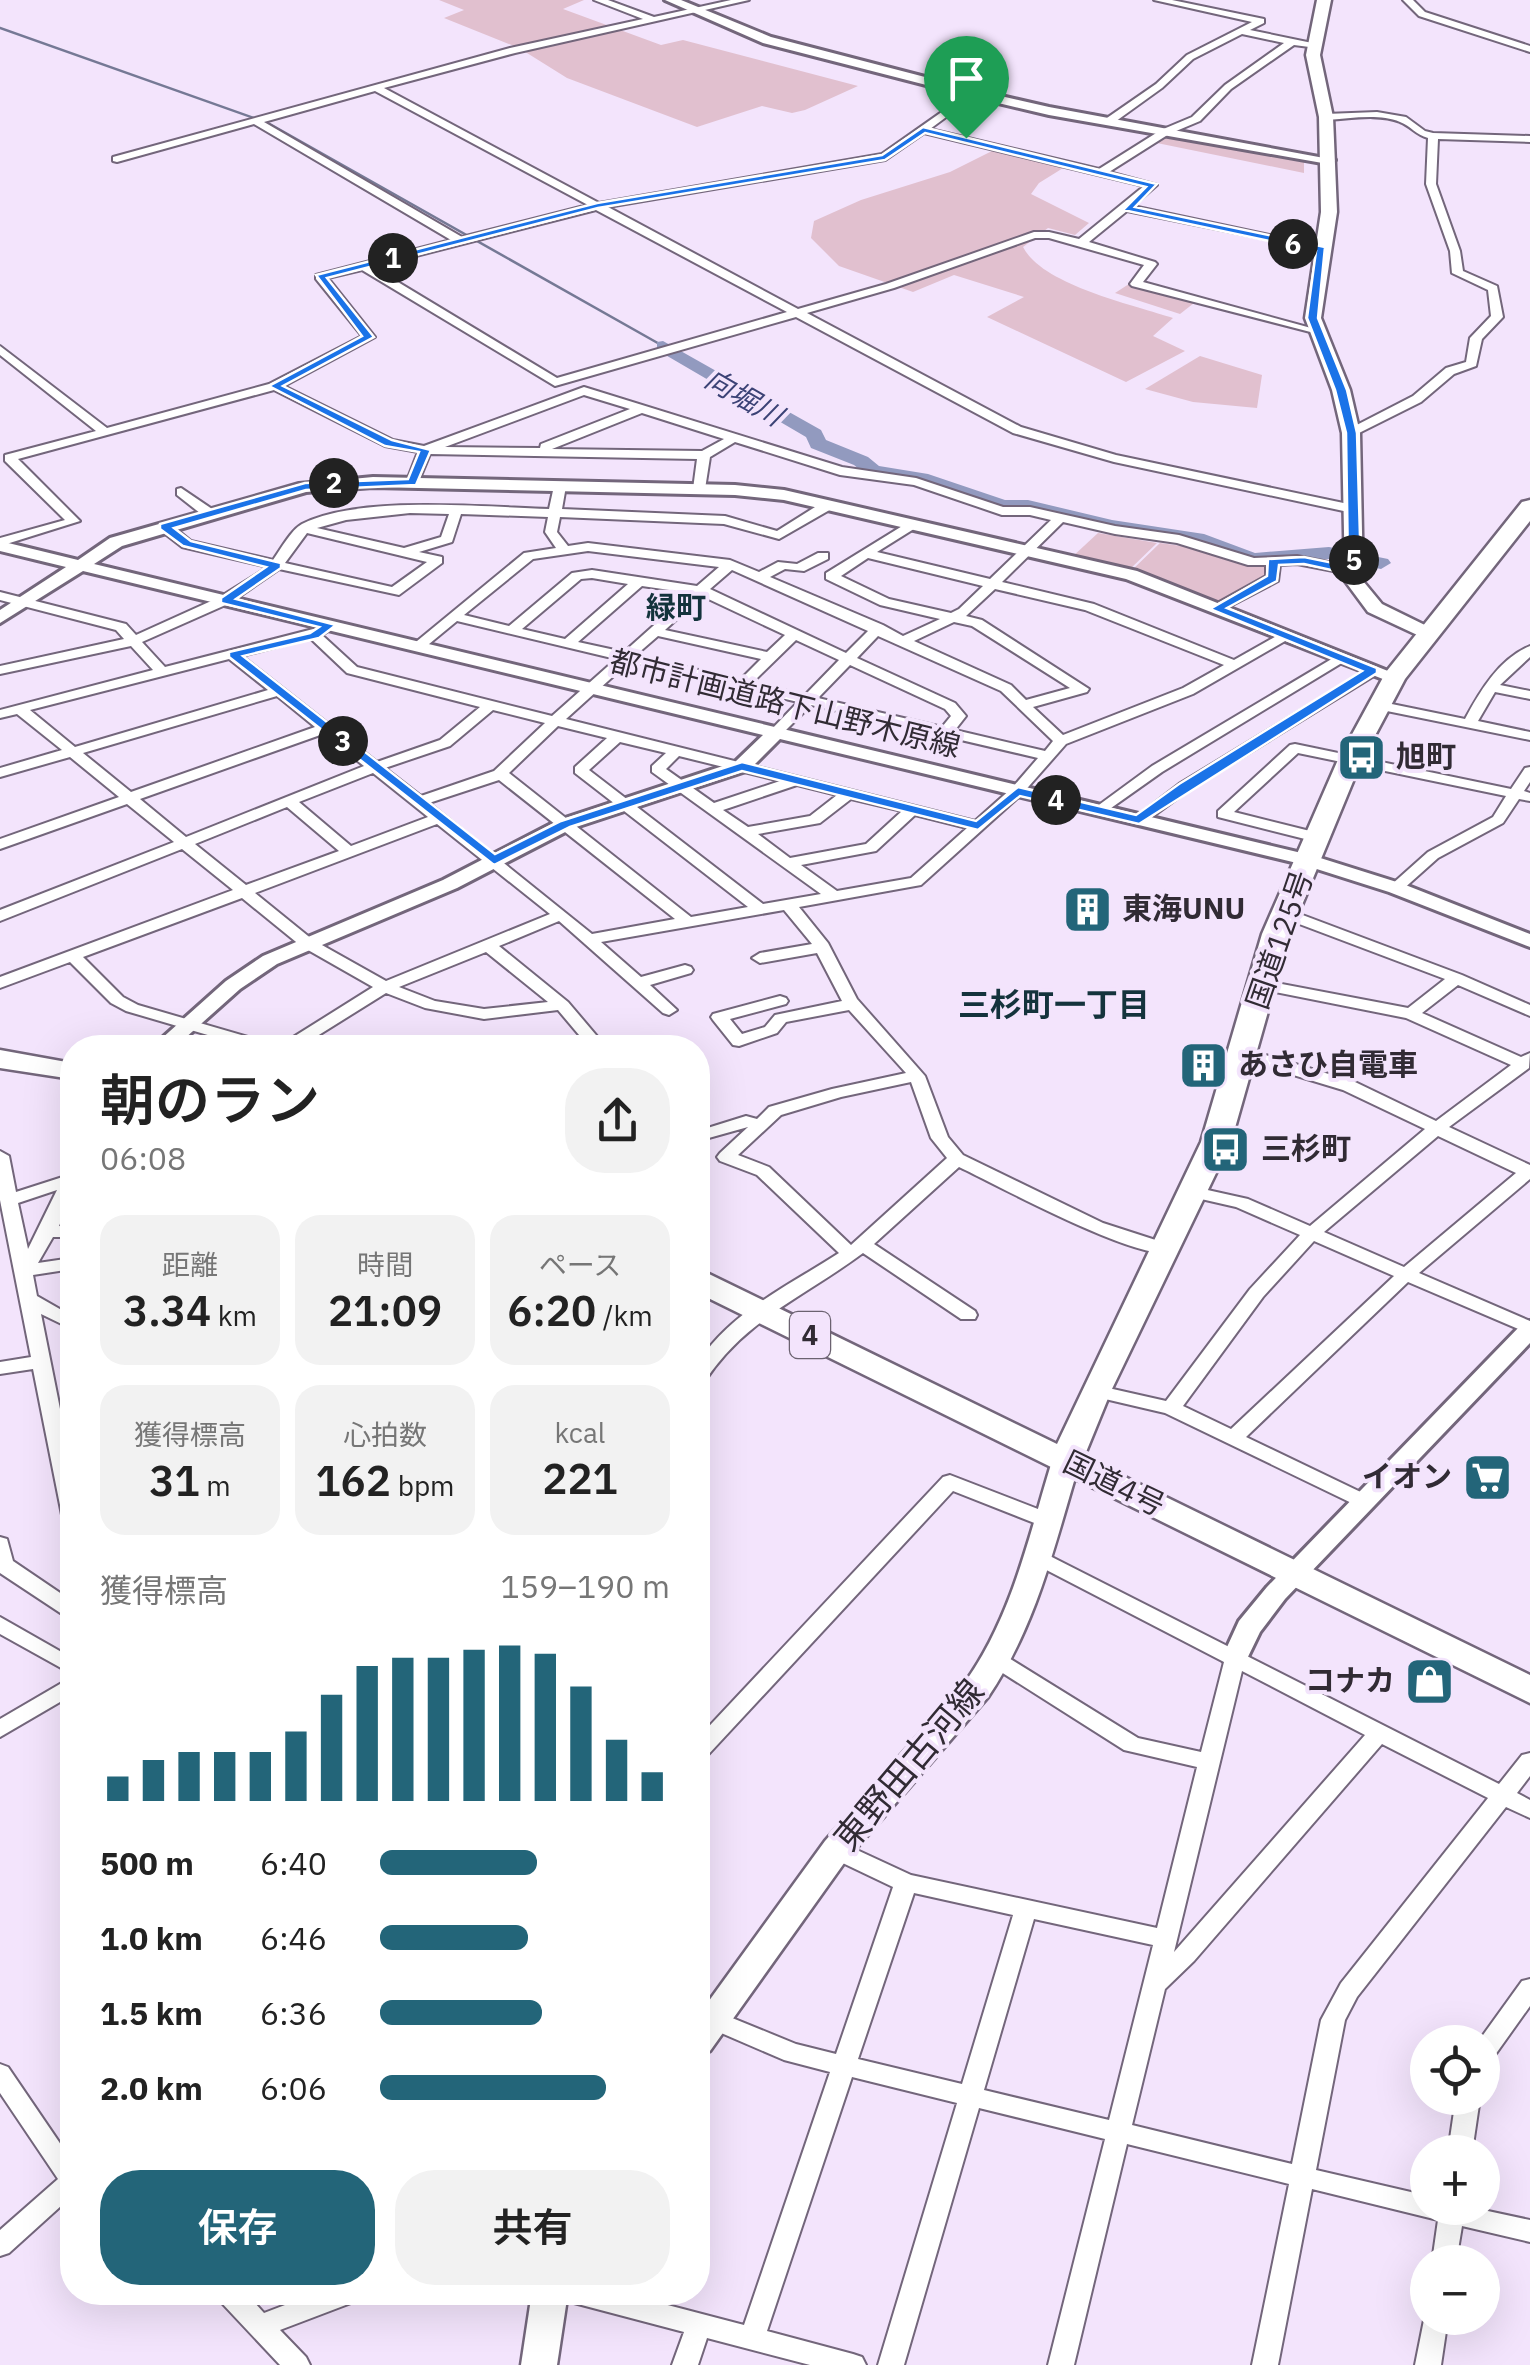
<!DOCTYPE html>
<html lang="ja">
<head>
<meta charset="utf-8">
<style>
  body { margin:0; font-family:"IBM Plex Sans","Noto Sans JP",sans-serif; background:#f2f2f2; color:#222; height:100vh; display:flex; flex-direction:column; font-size:38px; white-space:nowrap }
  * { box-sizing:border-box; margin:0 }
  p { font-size:32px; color:#767676 }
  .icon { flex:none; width:55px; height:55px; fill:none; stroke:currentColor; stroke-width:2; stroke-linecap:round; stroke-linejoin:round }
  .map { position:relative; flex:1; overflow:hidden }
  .drawer { position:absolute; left:60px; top:1035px; width:650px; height:1270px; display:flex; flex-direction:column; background:#fff; border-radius:40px; box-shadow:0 10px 40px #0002 }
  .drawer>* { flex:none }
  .controls { position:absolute; left:1410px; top:2025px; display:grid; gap:20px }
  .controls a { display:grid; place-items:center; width:90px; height:90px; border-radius:50%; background:#fff; box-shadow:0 10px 40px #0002; font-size:50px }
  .pin { position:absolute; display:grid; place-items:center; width:85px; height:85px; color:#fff; margin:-102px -42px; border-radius:50% 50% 50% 0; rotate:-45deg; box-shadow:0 0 10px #0007 }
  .pin .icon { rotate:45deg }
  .km { position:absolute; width:50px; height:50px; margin:-25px; border-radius:50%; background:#222; color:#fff; font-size:28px; line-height:50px; text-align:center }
  .round { display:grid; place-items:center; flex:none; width:105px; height:105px; border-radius:40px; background:#f2f2f2 }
  .head { display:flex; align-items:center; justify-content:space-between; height:170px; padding:0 40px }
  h1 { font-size:55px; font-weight:600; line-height:75px }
  .metrics { display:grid; grid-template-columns:repeat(3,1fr); gap:15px; height:170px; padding:10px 40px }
  .metrics div { display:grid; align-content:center; border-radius:25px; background:#f2f2f2; text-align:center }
  .metrics b { font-size:42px; font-weight:600 }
  .metrics small { font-size:28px; font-weight:400 }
  .metrics p { font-size:28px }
  .chart { height:280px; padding:20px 40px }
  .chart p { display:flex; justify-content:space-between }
  .chart svg { width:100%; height:180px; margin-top:10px; stroke:#236579; stroke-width:6 }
  .primary-button { display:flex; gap:20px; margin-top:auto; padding:20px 40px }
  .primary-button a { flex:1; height:115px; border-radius:40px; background:#236579; color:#fff; font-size:40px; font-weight:600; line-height:115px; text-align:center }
  .primary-button a+a { background:#f2f2f2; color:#222 }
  ul { padding:0 40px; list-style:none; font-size:32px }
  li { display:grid; grid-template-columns:160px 120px 1fr; align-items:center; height:75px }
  li i { height:25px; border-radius:12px; background:#236579 }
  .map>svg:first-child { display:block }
</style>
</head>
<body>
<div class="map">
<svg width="1530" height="2365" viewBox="0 0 1530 2365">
  <rect width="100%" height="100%" fill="#f3e4fc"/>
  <g fill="#e1c0cf">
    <path d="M439 0H584L563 9 661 45 683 40 858 86 805 110 792 113 762 106 697 127 567 78 519 48 444 18 464 10Z"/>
    <path d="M1165 133 1260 150 1304 153V173L1152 142Z"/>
    <path d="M998 148 1068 165 1039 183 1031 194 1089 223 1075 235 1048 228 1023 247C1042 285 1134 305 1173 318L1153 336 1185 351 1126 382 987 317 1024 297 954 275 913 292 839 266 811 238 814 221 861 200 950 172Z"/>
    <path d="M1129 284 1194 303 1180 314 1115 293Z"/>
    <path d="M1200 356 1262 375 1257 408 1193 402 1145 389Z"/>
    <path d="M1098 533 1157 543 1128 571 1071 558Z"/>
    <path d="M1184 542 1269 565 1268 577 1216 606 1130 572 1160 543 1181 546Z"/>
  </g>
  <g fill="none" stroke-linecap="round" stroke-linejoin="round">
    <path stroke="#757995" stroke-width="2.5" d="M0 28 268 123 663 346"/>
    <path fill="#929abf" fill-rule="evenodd" d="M663 341 821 430 826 440 868 457 879 466 928 474 1005 500H1028L1112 520 1204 534 1255 553 1329 547 1388 559 1391 563 1381 569 1329 559 1253 565 1200 545 1112 532 1028 512 996 510 918 483 866 475 854 465 811 448 806 437 657 350V342Z"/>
    <defs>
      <g id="minor">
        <path d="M594 0H608L654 17 731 0H749L515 53 384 88 599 203 882 154 973 90 976 91V95L930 129 1099 169 1161 130 1192 117 1225 85 1284 43 1242 34 1193 59 1162 88 1112 124H1104V120L1156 84 1187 55 1252 22 1154 0H1172L1264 19V23L1250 30 1317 44V48L1294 45 1231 89 1200 121 1169 134 1109 172 1157 185 1133 206 1321 246 1325 247V251L1127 211 1089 242 1155 262 1157 264 1143 282 1322 331V335L1132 286 1130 284 1144 265 1049 238H1035L894 288 807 313 1021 427 1116 455 1353 505 1359 509 1353 513 1114 462 1013 433 796 317 555 386 362 270 328 278 375 337 284 386 393 440 424 446 584 387 842 467 916 478 1003 507H1030L1115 526 1179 535 1254 558 1297 556 1354 567 1361 571 1354 575 1297 564 1280 565 1278 581 1217 613 1212 612V606L1266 576V565H1248L1177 543 1115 534 1063 522 1002 582 1094 604 1234 660 1280 634 1285 633 1292 637 1193 694 1066 744 1022 794 921 885 799 907 828 943 857 999 925 1076 948 1137 963 1155 1103 1223 1171 1245 1174 1249 1171 1253C1133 1259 999 1186 959 1167L874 1244 975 1311 977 1315 975 1319H961L863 1253C807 1295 744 1320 705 1381L698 1383V1363C730 1312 790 1285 839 1253L757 1175 720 1161 717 1157 720 1153 748 1127 698 1141V1131L746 1116 757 1119 769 1107 832 1089 906 1073 849 1010 786 1022 777 1033 739 1046 733 1045 713 1020 711 1017 713 1014 780 996 786 998 788 1001 786 1004 730 1019 742 1034 765 1027 775 1015 842 1001 817 953 760 963 752 958 760 953 812 944 784 910 601 942 641 977 685 965 691 967 693 970 691 973 650 985 677 1010 669 1015 663 1013 559 921 499 946 568 1002 607 1048H590L558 1010 484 1019 425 1008 386 993 298 1048H252L126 1011 111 1003 70 962 0 988V977L233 890 182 849 0 921V910L174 842 127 804 0 849V839L119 797 70 757 0 777V768L62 750 17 714 0 718V710L153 670 131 646 0 674V666L124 639 116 630 0 600V592L126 624 136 635 220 597 268 567 182 547 160 530V524H170L191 541 273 560C281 549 291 530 302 524 359 495 484 507 549 509L554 486 560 482 566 486 562 509 725 516 777 531 823 502H833V508L779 539 724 524 560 517 557 532 568 546 588 543 730 560 759 572 778 562 797 564 818 553H828V559L804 571 785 569 770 577 883 625 903 636 940 619 880 605 826 579V573L912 520 918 524 917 527 877 552 990 579 1051 520 1030 515H1002L914 485 840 475 735 442 710 457 705 489 699 493 693 489 697 459 430 454 418 483 412 487 406 483 418 452 385 446 274 390 18 459 80 521 0 546V538L65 520 5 461V455L96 431 0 355V346L107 428 269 384 362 336 316 279V275L451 240 254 124 117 162 113 161V157L510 48 643 19ZM375 91 588 205 462 237 264 122ZM924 133 1144 186 1079 239 1049 232H1034L886 284 798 309 608 207 885 160ZM596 210 787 312 557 378 373 267ZM584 395 630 409 541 444 540 448 445 447ZM642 413 724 439 702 451 552 449ZM410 513 449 514 441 537 404 548 317 528 346 520ZM461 514 548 517 545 532 556 548 524 553 411 646 413 649H423L457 621 616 659 552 716 357 667 322 635 328 631 321 627 165 667 142 642 230 603 279 569 399 595 442 563V557L419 552 452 542ZM307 533 427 562 392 587 285 563ZM588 551 719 567 697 586 592 570 572 573 509 626 464 615 533 559ZM868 558 983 586 959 609 951 613 889 599 841 576ZM732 570 868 631 846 653 710 589ZM592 578 628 584 565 639 522 629 581 579ZM642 586 690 593 624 652 578 642ZM995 589 1085 610 1224 665 1183 688 1063 735 1033 707 1087 692 1089 689 982 620 966 616ZM702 596 785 635 767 652 665 630ZM954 622 972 626 1070 688 1026 700 1011 685 914 641ZM658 636 761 659 740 680 636 655ZM878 636 1001 691 1053 741 1045 751 955 730 966 716 955 703 857 658ZM310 638 347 673 480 707 440 740 377 762 242 656ZM796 640 839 660 805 695 752 683ZM229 659 268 690 75 747 30 710ZM629 662 798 702 769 732 776 736 781 735 811 705 1038 758 1012 788 975 821 566 719ZM850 665 945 709 951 716 942 727 818 698ZM277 696 315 727 131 792 83 753ZM493 710 545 723 494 771 421 796 385 768 450 746ZM558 726 607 738 575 767V773L748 907 691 917 509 773ZM323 734 364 766 186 837 140 799ZM620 742 666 753 652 766V772L821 894 763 904 589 770ZM679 756 780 781 714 803 666 769ZM373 773 428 817 351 846 299 802ZM499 780 675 919 592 934 429 803ZM797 785 837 795 810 816 748 827 723 810ZM851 799 902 811 866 844 790 858 758 834 820 823ZM287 807 339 851 246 885 195 844ZM915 815 967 828 911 878 837 891 801 865 876 851ZM437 824 550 914 386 981 313 940 255 893ZM242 898 301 946 373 987 279 1046 138 1005 123 997 83 957ZM486 952 548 1002 484 1009 435 1001 399 987ZM911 1082 931 1138 947 1158 851 1245 769 1167 738 1155 781 1115 841 1097Z"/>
        <path d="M1403 0H1413L1425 12 1530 46V52L1419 16Z"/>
        <path d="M1377 112 1406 117 1425 131 1433 133 1530 136V142L1438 139 1436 184 1460 251 1463 271 1497 286 1503 317 1482 339 1476 366 1454 374 1421 402 1351 437 1347 436V430L1413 396 1446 368 1466 362 1470 338 1491 316 1488 290 1452 273 1450 251 1426 184 1428 138C1416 135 1411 126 1400 122 1378 113 1349 119 1326 120L1321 117 1326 114Z"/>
        <path d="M181 488 215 511V517H205L177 495V489Z"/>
        <path d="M1530 646V657L1500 685 1530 691V699L1495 692 1478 721 1530 732V740L1377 709 1370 705 1377 701 1465 719C1480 691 1499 659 1530 646Z"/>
        <path d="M1340 654 1345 655V661L1162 772 1104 813H1094L1092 810 1152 766Z"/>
        <path d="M1372 667 1379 671 1377 674 1189 790 1144 823 1139 824 1132 820 1179 784Z"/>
        <path d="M1295 744 1511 789 1525 768 1530 767V782L1524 791 1530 793V801L1519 799 1503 823 1438 858 1401 891 1396 893 1388 888 1391 885 1428 852 1493 817 1506 796 1298 753 1234 812 1322 834 1325 837 1322 840 1317 842 1218 817V811L1290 745Z"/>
        <path d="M1284 908 1462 975 1530 1005V1016L1458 985 1422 1013 1521 1057 1530 1053 1529 1068 1449 1127 1530 1165V1179L1419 1273 1530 1321V1334L1408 1282 1246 1437 1371 1497 1374 1502 1371 1507 1364 1509 1165 1413 1088 1395 1086 1391 1095 1385 1166 1401 1250 1289 1300 1235 1236 1207 1188 1196 1185 1192 1188 1188 1194 1187 1248 1199 1310 1226 1425 1129 1343 1090 1237 1058 1235 1054 1237 1050H1249L1355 1082 1436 1121 1511 1065 1406 1018 1255 988 1253 985 1261 980 1408 1008 1445 979 1278 916 1276 913 1278 910ZM1438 1136 1516 1173 1404 1267 1324 1232ZM1314 1241 1394 1276 1231 1429 1183 1406 1263 1297Z"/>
        <path d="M0 1151 9 1156 16 1192 72 1174V1195L59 1226 72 1227V1237H53L38 1263 72 1258V1269L33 1275 37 1296 72 1316V1329L41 1314 72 1469V1522L65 1520 62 1515 33 1369 0 1374V1362L31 1357 0 1200ZM57 1190 28 1249 18 1203Z"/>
        <path d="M950 1475 1056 1516 1059 1521 1056 1526H1042L953 1491 706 1757 698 1759V1738L943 1477Z"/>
        <path d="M0 1537 7 1539 13 1561 72 1601V1618L65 1616 0 1573Z"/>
        <path d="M1038 1550 1499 1784 1522 1755 1530 1753V1776L1517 1793 1530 1800V1818L1506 1807 1357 1997 1345 2020 1316 2170 1428 2196V2208H1474L1530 2220V2242L1462 2226 1456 2262H1432L1438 2220 1312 2189 1278 2365H1252L1289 2184 1127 2144 1074 2365H1048L1105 2139 979 2108 904 2365H878L957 2103 852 2077 767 2331 853 2354 862 2357 866 2365H810L707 2338 698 2365H672L684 2332 574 2303 565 2300 562 2292H618L744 2325 830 2072 784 2060 698 2023V2004L796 2044 836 2054 893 1887 828 1856 825 1850 828 1844 836 1842 844 1844 911 1875 1157 1928 1197 1767 1124 1750 990 1665 987 1660 990 1655 997 1653 1004 1655 1138 1738 1201 1752 1224 1662 1031 1562 1028 1557 1031 1552ZM1242 1671 1365 1735 1174 1952ZM1382 1744 1488 1798 1341 1983 1321 2020 1292 2164 1132 2125 1165 1989 1194 1961ZM914 1893 1013 1915 962 2084 858 2059ZM1034 1919 1153 1945 1109 2120 984 2090Z"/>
        <path d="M0 1617 72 1658V1674L0 1634Z"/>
        <path d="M72 1677V1695L0 1737V1719Z"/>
        <path d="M1530 1979V2006L1490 2062 1482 2064V2042H1478L1522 1981Z"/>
        <path d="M0 2064 8 2067 72 2161V2196L9 2253 0 2256V2230L58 2179 0 2093Z"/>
        <path d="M1456 2098H1480L1472 2152H1448Z"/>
        <path d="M216 2292H245L264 2313 319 2292H362L359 2300 280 2330 306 2357 310 2365H280L219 2300Z"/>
        <path d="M1426 2310 1428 2318H1448L1441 2365H1415Z"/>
      </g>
      <g id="tertiary">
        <path d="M665 0H681L771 37 975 90 1049 107 1335 160 1328 164 1049 115 973 97 763 43Z"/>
        <path d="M373 477 735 485 784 490 1137 571 1403 677 1400 681H1388L1126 579 784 500 735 495 373 487 306 492 122 546 94 564 1314 856 1403 884 1530 934V947L1389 892 1301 864 780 739 749 770 573 828 457 888 277 964 240 989 174 1048H151L226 981 263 956 443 880 559 820 735 762 763 735 83 571 0 623V610L66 567 0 551V541L78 560 110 538 299 484Z"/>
        <path d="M1530 1321V1343L1285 1599 1260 1632 1244 1665H1226L1222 1658 1239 1621 1267 1587 1522 1324Z"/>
      </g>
      <g id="secondary">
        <path d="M1317 0H1331L1320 55 1333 117 1337 212 1321 318 1350 390 1360 433 1363 581 1382 604 1435 630 1438 634 1428 640 1368 612 1345 581 1342 433 1332 390 1305 318 1321 212 1319 117 1306 55Z"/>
        <path d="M1066 1452 1076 1454 1080 1461C1055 1543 1037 1625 988 1697L847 1859 710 2051 698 2054V2016L825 1841 966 1681C1012 1616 1029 1536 1052 1461L1056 1454Z"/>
        <path d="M532 2292H568L557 2365H521Z"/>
      </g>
      <g id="trunk">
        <path d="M1530 500V521L1405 679 1361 762 1290 934 1231 1142 1111 1391 1084 1457 1530 1675V1703L698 1293V1271L709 1274 1057 1444 1201 1142 1262 934 1337 762 1386 672 1522 502Z"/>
        <path d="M0 1050 72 1063V1079L0 1068Z"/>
      </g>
    </defs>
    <use href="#minor" stroke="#73667b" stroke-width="4"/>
    <use href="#tertiary" stroke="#73667b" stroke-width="6"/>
    <use href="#secondary" stroke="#73667b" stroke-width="5"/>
    <use href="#trunk" stroke="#73667b" stroke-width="5"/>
    <use href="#minor" fill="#fff" fill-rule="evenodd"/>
    <use href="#tertiary" fill="#fff" fill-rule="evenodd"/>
    <use href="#secondary" fill="#fff" fill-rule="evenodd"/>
    <use href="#trunk" fill="#fff" fill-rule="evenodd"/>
  </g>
  <path fill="#1a73e8" stroke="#fff" stroke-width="2.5" fill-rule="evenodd" d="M923 127 1157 184 1135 207 1325 247 1318 318 1347 390 1357 433 1361 571 1354 575 1304 564 1279 565 1277 581 1227 608 1377 668V673L1139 824 1020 796 978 830 742 771 570 827 494 865 229 657V652L310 633 319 627 221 603V598L266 567 183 546 160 529V524L305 483 408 479 419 452 385 446 269 386 362 336 316 275 597 203 882 155ZM925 133 1146 187 1123 210 1316 251 1307 318 1335 390 1346 433 1348 566 1304 557 1268 559 1267 576 1210 609 1362 671 1179 784 1136 815 1018 787 976 821 742 762 561 821 495 854 243 656 319 638 336 625 236 599 281 568V563L191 541 174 528 306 490 416 485 431 450 392 440 283 386 374 337 327 278 598 208 885 160Z"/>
  <defs>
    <symbol id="bus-square" viewBox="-11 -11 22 22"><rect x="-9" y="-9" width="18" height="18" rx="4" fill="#236579" stroke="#f3e4fc"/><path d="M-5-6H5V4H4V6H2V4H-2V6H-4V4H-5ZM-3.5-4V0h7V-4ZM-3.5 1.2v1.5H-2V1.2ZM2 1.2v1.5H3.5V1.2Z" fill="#fff"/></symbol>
    <symbol id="building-square" viewBox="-11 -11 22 22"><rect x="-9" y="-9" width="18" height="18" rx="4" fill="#236579" stroke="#f3e4fc"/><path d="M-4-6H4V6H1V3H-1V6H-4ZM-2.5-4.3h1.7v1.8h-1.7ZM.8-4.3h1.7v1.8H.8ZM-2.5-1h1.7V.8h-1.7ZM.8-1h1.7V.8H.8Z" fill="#fff"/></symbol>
    <symbol id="supermarket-square" viewBox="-11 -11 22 22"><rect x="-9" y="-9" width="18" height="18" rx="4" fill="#236579" stroke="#f3e4fc"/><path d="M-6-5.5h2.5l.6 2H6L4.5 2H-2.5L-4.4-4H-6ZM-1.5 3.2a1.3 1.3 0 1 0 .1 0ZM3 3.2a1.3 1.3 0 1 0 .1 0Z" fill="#fff"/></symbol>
    <symbol id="shop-square" viewBox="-11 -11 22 22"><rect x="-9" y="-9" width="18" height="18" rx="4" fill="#236579" stroke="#f3e4fc"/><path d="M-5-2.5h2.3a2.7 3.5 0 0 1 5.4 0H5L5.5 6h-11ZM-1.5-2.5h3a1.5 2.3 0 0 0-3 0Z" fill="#fff"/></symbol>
  </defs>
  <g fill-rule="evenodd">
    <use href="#bus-square" x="1334" y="730" width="55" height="55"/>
    <use href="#building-square" x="1060" y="882" width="55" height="55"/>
    <use href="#building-square" x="1176" y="1038" width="55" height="55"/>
    <use href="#bus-square" x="1198" y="1122" width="55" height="55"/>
    <use href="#supermarket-square" x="1460" y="1450" width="55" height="55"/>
    <use href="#shop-square" x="1402" y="1654" width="55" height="55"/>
  </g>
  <g text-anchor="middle" stroke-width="8" stroke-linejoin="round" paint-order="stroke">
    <g font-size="28" font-style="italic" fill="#3c4376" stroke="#f3e4fc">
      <text transform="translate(744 397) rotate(30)" y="10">向堀川</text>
    </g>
    <rect fill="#f3e4fc" stroke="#6b6270" stroke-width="2.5" x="790" y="1312" width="40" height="46" rx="8"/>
    <g font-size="28" font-weight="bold" fill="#312b34">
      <text x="810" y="1345">4</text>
    </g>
    <g font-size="30" font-weight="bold" fill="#14333c" stroke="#f3e4fc">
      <text x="676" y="618">緑町</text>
    </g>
    <g font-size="30" fill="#312b34" stroke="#f3e4fc">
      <text transform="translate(785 704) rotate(14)" y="10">都市計画道路下山野木原線</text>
      <text transform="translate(1280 940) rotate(-71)" y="10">国道125号</text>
      <text transform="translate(1114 1484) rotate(26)" y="10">国道4号</text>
    </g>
    <g font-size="30" font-weight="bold" fill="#312b34" stroke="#f3e4fc" text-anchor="start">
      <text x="1396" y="767">旭町</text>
      <text x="1122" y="919">東海UNU</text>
      <text x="1238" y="1075">あさひ自電車</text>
      <text x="1261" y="1159">三杉町</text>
      <text x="1452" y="1487" text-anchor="end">イオン</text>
      <text x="1395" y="1691" text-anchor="end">コナカ</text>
    </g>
    <g font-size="32" font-weight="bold" fill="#14333c" stroke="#f3e4fc">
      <text x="1054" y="1016">三杉町一丁目</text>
    </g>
    <g font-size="35" fill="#312b34" stroke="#f3e4fc">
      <text transform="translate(909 1765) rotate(-50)" y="12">東野田古河線</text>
    </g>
  </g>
</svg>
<div class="controls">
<a><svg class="icon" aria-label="locate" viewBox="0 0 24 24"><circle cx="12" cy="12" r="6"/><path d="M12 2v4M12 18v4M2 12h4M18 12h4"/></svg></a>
<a>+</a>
<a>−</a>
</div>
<div class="pin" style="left:966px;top:138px;background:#1e9e55"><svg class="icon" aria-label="arrive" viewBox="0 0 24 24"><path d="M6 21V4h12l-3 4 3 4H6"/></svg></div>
<b class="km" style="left:393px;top:258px">1</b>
<b class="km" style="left:334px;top:483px">2</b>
<b class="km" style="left:343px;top:741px">3</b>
<b class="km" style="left:1056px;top:800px">4</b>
<b class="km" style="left:1354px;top:560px">5</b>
<b class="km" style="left:1293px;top:244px">6</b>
<section class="drawer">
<div class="head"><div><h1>朝のラン</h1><p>06:08</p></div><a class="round"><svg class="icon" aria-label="share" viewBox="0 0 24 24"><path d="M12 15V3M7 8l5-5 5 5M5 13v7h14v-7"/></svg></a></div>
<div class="metrics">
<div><p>距離</p><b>3.34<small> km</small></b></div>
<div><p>時間</p><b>21:09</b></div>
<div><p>ペース</p><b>6:20<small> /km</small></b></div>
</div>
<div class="metrics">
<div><p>獲得標高</p><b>31<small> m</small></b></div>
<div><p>心拍数</p><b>162<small> bpm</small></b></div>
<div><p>kcal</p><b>221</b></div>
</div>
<div class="chart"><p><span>獲得標高</span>159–190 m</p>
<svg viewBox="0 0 160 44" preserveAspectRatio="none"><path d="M5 44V38M15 44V34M25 44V32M35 44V32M45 44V32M55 44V27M65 44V18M75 44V11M85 44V9M95 44V9M105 44V7M115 44V6M125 44V8M135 44V16M145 44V29M155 44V37"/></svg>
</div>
<ul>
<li><b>500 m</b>6:40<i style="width:54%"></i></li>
<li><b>1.0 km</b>6:46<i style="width:51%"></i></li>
<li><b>1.5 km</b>6:36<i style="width:56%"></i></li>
<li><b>2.0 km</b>6:06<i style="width:78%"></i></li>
</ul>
<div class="primary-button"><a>保存</a><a>共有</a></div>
</section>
</div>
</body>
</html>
